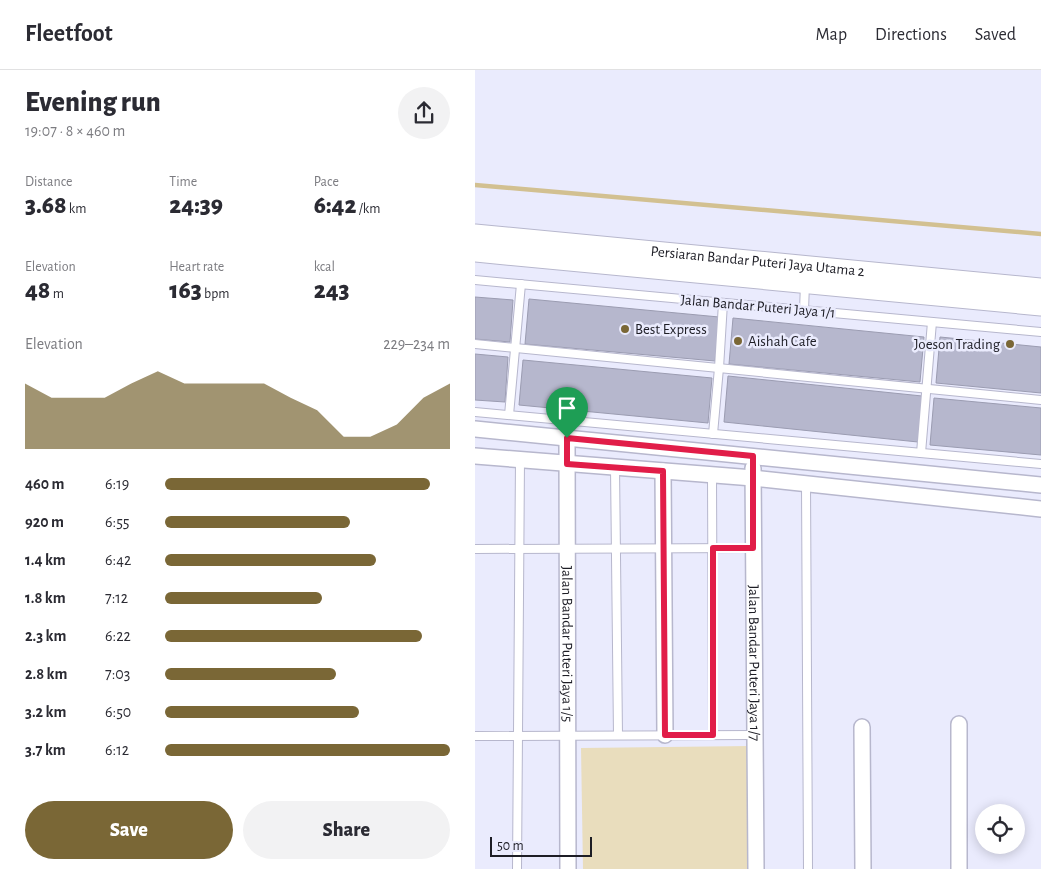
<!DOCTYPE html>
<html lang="en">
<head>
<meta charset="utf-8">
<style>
  body { margin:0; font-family:"Alegreya Sans",sans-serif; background:#f2f2f3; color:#2b2b33; height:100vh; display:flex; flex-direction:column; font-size:19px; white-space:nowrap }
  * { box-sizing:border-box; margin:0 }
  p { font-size:16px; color:#7c7c81 }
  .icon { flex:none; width:28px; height:28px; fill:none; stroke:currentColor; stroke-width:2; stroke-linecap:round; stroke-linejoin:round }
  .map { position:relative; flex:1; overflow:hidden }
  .side { display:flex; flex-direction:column; background:#fff; width:475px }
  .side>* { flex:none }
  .buttons { position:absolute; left:500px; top:734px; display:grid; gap:10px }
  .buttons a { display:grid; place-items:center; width:50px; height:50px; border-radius:50%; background:#fff; box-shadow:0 2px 12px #0003; font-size:25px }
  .scale { position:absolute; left:15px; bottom:12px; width:102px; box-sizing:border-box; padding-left:5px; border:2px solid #1d1d25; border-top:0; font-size:14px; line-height:18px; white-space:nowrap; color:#1d1d25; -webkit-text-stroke:4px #eaebfd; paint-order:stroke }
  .pin { position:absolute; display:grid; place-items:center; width:42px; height:42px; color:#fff; margin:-51px -21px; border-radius:50% 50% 50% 0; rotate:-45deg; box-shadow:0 0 5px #0007 }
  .pin .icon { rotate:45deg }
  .round { display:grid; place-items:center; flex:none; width:52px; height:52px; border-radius:26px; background:#f2f2f3 }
  .summary { display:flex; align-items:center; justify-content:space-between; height:85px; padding:0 25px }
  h1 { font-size:28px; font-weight:800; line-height:38px }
  .figures { display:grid; grid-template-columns:repeat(3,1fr); gap:8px; height:85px; padding:5px 25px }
  .figures div { display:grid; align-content:center }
  .figures b { font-size:25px; font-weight:800 }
  .figures small { font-size:14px; font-weight:400 }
  .figures p { font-size:14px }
  .chart { height:140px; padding:10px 25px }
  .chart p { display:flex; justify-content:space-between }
  .chart svg { width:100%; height:90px; margin-top:5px; fill:#7a6736; opacity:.7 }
  .cta { display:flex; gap:10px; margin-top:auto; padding:10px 25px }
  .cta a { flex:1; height:58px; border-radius:30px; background:#7a6736; color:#fff; font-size:20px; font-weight:800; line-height:58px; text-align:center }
  .cta a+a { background:#f2f2f3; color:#2b2b33 }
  ul { padding:0 25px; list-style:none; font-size:16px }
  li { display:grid; grid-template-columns:80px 60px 1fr; align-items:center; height:38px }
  li i { height:12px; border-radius:6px; background:#7a6736 }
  header { display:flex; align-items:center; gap:30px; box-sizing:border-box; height:70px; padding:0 25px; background:#fff; border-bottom:1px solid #e1e1e2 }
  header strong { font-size:24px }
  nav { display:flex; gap:28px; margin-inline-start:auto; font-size:18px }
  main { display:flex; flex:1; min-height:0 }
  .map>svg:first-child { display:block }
</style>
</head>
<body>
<header>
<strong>Fleetfoot</strong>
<nav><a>Map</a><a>Directions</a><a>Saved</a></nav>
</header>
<main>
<section class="side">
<div class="summary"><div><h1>Evening run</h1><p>19:07 · 8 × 460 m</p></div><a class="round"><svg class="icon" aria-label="share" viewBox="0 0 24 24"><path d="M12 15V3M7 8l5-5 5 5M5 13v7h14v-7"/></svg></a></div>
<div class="figures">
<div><p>Distance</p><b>3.68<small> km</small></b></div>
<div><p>Time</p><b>24:39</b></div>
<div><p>Pace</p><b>6:42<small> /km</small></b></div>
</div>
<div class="figures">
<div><p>Elevation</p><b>48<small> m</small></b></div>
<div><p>Heart rate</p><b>163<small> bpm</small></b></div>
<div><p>kcal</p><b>243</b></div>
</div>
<div class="chart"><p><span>Elevation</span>229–234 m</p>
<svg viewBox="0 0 160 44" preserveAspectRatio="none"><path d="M0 44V12L10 19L20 19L30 19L40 12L50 6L60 12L70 12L80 12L90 12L100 19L110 25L120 38L130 38L140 32L150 19L160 12V44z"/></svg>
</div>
<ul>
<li><b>460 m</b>6:19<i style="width:93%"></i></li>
<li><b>920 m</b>6:55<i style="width:65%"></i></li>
<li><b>1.4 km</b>6:42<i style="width:74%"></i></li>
<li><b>1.8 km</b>7:12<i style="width:55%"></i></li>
<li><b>2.3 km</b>6:22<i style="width:90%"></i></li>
<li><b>2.8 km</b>7:03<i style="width:60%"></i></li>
<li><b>3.2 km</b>6:50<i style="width:68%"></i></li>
<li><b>3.7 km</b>6:12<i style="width:100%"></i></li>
</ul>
<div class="cta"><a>Save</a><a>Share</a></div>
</section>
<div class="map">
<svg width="566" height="799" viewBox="0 0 566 799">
  <rect width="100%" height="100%" fill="#eaebfd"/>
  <path fill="#e9ddbd" d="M275 676 276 799H108L106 678Z"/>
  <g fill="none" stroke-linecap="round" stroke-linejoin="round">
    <path stroke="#d2c091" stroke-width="4.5" d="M0 115 566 164"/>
  </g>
  <g fill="#b6b7cd" stroke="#9b9cb1">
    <path d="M0 227 38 230 35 272 0 269Z"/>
    <path d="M54 229 244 247 240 291 50 274Z"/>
    <path d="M258 248 449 267 445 312 254 294Z"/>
    <path d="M465 267 566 277V323L461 313Z"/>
    <path d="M0 284 33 287 30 332 0 330Z"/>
    <path d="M48 290 237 308 233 353 44 335Z"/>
    <path d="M253 306 447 326 443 372 249 352Z"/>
    <path d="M459 328 566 338V385L455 375Z"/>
  </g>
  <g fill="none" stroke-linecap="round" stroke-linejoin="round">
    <defs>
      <g id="service">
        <path d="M0 210 566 262"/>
        <path d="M329 240 330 214"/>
        <path d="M0 274 566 330"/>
        <path d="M0 342 566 394"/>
        <path d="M34 345 46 214"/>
        <path d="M238 364 244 298 248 233"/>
        <path d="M446 383 457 252"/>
        <path d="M140 397 143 665"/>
        <path d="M237 405 238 665"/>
        <path d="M331 413 333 799"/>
        <path d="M0 479 278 478"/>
        <path d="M0 666 280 665"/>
        <path d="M42 799 45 390"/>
      </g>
      <g id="minor">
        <path d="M0 359 566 415"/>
        <path id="s1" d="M92 368 93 799"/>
        <path d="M0 386 278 408 566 439"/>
        <path id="s2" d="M278 398 281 799"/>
        <path d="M188 401 190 665"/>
        <path d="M387 657 388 799"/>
        <path d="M484 799V654"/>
      </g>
      <g id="tertiary">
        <path id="s3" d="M0 164 566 218"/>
        <path d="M0 182 566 236"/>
      </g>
    </defs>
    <use href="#service" stroke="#b7b7cd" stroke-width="10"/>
    <use href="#minor" stroke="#b7b7cd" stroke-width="18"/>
    <use href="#tertiary" stroke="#b7b7cd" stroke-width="21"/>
    <use href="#service" stroke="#fff" stroke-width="8"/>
    <use href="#minor" stroke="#fff" stroke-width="15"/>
    <use href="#tertiary" stroke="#fff" stroke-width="19"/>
  </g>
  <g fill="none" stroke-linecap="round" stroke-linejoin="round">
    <defs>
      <path id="route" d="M92 368 278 386V478H238V665H190L188 401 92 394Z"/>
    </defs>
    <use href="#route" stroke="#fff" stroke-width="10"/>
    <use href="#route" stroke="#e11d48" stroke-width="6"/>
  </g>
  <g fill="#7a6736" stroke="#eaebfd" stroke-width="2">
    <circle cx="150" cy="259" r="5"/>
    <circle cx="263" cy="271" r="5"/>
    <circle cx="535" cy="274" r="5"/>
  </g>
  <g text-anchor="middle" stroke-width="5" stroke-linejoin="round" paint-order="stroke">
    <g font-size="15" fill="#1d1d25" stroke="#eaebfd">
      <text dy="5" stroke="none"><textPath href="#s3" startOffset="284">Persiaran Bandar Puteri Jaya Utama 2</textPath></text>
      <text transform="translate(283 236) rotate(5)" y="5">Jalan Bandar Puteri Jaya 1/1</text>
      <text dy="5" stroke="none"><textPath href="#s1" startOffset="206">Jalan Bandar Puteri Jaya 1/5</textPath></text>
      <text dy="5" stroke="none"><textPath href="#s2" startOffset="195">Jalan Bandar Puteri Jaya 1/7</textPath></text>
    </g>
    <g font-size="15" fill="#1d1d25" stroke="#eaebfd" text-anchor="start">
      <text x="160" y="264">Best Express</text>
      <text x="273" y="276">Aishah Cafe</text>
      <text x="525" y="279" text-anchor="end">Joeson Trading</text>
    </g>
  </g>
</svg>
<div class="buttons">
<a><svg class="icon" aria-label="locate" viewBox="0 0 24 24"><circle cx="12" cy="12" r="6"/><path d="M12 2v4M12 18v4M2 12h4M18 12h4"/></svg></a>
</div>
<div class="scale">50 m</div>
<div class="pin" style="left:92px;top:368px;background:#1e9e55"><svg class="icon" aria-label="arrive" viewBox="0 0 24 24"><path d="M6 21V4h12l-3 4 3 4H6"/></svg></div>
</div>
</main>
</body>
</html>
